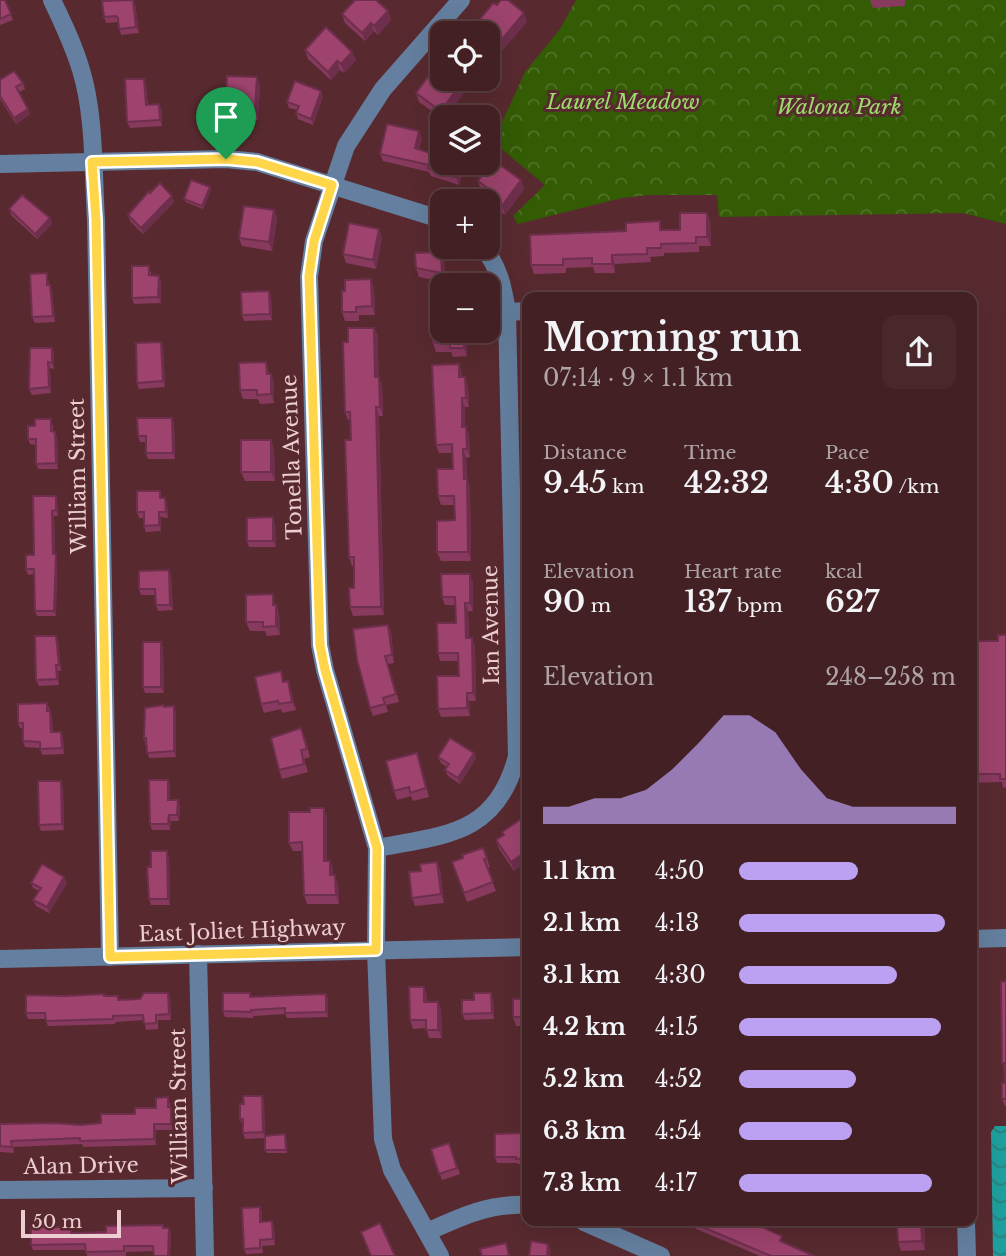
<!DOCTYPE html>
<html lang="en">
<head>
<meta charset="utf-8">
<style>
  body { margin:0; font-family:"Libre Baskerville",serif; background:#49282b; color:#f1f3f6; height:100vh; display:flex; flex-direction:column; font-size:26px; white-space:nowrap }
  * { box-sizing:border-box; margin:0 }
  p { font-size:23px; color:#aea3a6 }
  .icon { flex:none; width:38px; height:38px; fill:none; stroke:currentColor; stroke-width:2; stroke-linecap:round; stroke-linejoin:round }
  .map { position:relative; flex:1; overflow:hidden }
  .details { position:absolute; left:522px; top:292px; width:455px; height:934px; display:flex; flex-direction:column; background:#422023; border-radius:14px; box-shadow:0 7px 28px #0002,0 0 0 2px #5a3e41 }
  .details>* { flex:none }
  .tools { position:absolute; left:430px; top:21px; display:grid; gap:14px }
  .tools a { display:grid; place-items:center; width:70px; height:70px; border-radius:14px; background:#422023; box-shadow:0 7px 28px #0002,0 0 0 2px #5a3e41; font-size:35px }
  .scale { position:absolute; left:21px; bottom:18px; width:100px; box-sizing:border-box; padding-left:7px; border:4px solid #ecced0; border-top:0; font-size:19px; line-height:24px; white-space:nowrap; color:#ecced0; -webkit-text-stroke:5px #582a2f; paint-order:stroke }
  .pin { position:absolute; display:grid; place-items:center; width:60px; height:60px; color:#fff; margin:-72px -30px; border-radius:50% 50% 50% 0; rotate:-45deg; box-shadow:0 0 7px #0007 }
  .pin .icon { rotate:45deg }
  .round { display:grid; place-items:center; flex:none; width:74px; height:74px; border-radius:14px; background:#49282b }
  .headline { display:flex; align-items:center; justify-content:space-between; height:119px; padding:0 21px }
  h1 { font-size:38px; font-weight:600; line-height:52px }
  .stats { display:grid; grid-template-columns:repeat(3,1fr); gap:10px; height:119px; padding:7px 21px }
  .stats div { display:grid; align-content:center }
  .stats b { font-size:30px; font-weight:600 }
  .stats small { font-size:19px; font-weight:400 }
  .stats p { font-size:19px }
  .chart { height:196px; padding:14px 21px }
  .chart p { display:flex; justify-content:space-between }
  .chart svg { width:100%; height:126px; margin-top:7px; fill:#bca0f2; opacity:.7 }
  ul { padding:0 21px; list-style:none; font-size:23px }
  li { display:grid; grid-template-columns:112px 84px 1fr; align-items:center; height:52px }
  li i { height:18px; border-radius:9px; background:#bca0f2 }
  .map>svg:first-child { display:block }
</style>
</head>
<body>
<div class="map">
<svg width="1006" height="1256" viewBox="0 0 1006 1256">
  <defs>
    <pattern id="park-crowns" width="20" height="18" patternUnits="userSpaceOnUse" patternTransform="scale(1.75)"><rect width="20" height="18" fill="#335c05"/><path d="M2 6a3 3 0 1 1 6 0M12 15a3 3 0 1 1 6 0" fill="none" stroke="#517228"/></pattern>
    <pattern id="water-waves" width="16" height="10" patternUnits="userSpaceOnUse" patternTransform="scale(1.75)"><rect width="16" height="10" fill="#1e9e9c"/><path d="M0 5q4-4 8 0t8 0" fill="none" stroke="#2a8180"/></pattern>
  </defs>
  <rect width="100%" height="100%" fill="#582a2f"/>
  <path fill="url(#park-crowns)" d="M576 0H1006V224L963 213 719 217 717 195H649L622 198 518 224 513 216 545 185 493 142 525 72 560 29Z"/>
  <path fill="url(#water-waves)" d="M995 1126H1006V1256H993L991 1132Z"/>
  <g fill="none" stroke-linecap="round" stroke-linejoin="round">
    <g stroke="#647f9f" stroke-width="18">
      <path d="M52 0C63 23 74 46 81 70 95 115 93 173 96 220L110 957"/>
      <path d="M0 164 226 159 257 162 443 220"/>
      <path d="M507 312 527 311"/>
      <path d="M377 848C445 835 497 835 517 756L507 312C503 287 499 267 483 247"/>
      <path d="M971 939 1006 938"/>
      <path d="M198 954 205 1256"/>
      <path d="M0 959 527 947"/>
      <path d="M0 1190 204 1188"/>
      <path d="M584 1222 661 1256"/>
      <path d="M966 1222 967 1256"/>
      <path d="M427 1232C460 1217 489 1203 527 1205"/>
      <path d="M440 1256 392 1170 383 1139 376 950 377 848 325 670 320 645 309 277 314 241 346 146 383 89 461 0"/>
    </g>
  </g>
  <g fill="#873a5e">
    <path d="M0 0H5L13 20 0 25Z"/>
    <path d="M870 0H905V6L873 8Z"/>
    <path d="M135 4 139 33 121 35 118 22 106 23 104 17Z"/>
    <path d="M388 11 391 20 378 35 374 31 365 41 345 23 342 14Z"/>
    <path d="M305 50 352 52 356 60 344 73 340 70 331 80 308 59Z"/>
    <path d="M257 77 260 86 258 120 224 119 221 110 226 96Z"/>
    <path d="M443 79H480L475 85 472 82 446 117H443V119L419 102 416 93Z"/>
    <path d="M0 80 23 83 25 89 19 92 30 114 16 124 0 99Z"/>
    <path d="M146 85 148 105 162 110V126L130 128 127 122Z"/>
    <path d="M323 96 313 125 298 119 296 113 297 110 289 108 287 102Z"/>
    <path d="M419 131 422 139 419 150 439 156 466 163 459 185 431 176 429 172 383 161 380 154Z"/>
    <path d="M521 180 524 189 505 215 488 203 485 194 486 193 481 190 478 181Z"/>
    <path d="M210 187 211 190 203 209 186 202 184 199Z"/>
    <path d="M150 193 174 202 143 234 130 221 128 215Z"/>
    <path d="M9 209 50 218 52 224 37 239 11 215Z"/>
    <path d="M274 210 277 219 272 251 242 246 239 238Z"/>
    <path d="M707 213 710 221 711 246H699V252L664 253V256L650 257 651 262 615 264V273H595L593 267 566 268V273L534 274 531 265 663 230H680Z"/>
    <path d="M382 237 376 269 346 263 343 254Z"/>
    <path d="M441 252 444 260 445 282 419 277 416 268Z"/>
    <path d="M151 271V275L159 276 161 282V303L134 304 132 298Z"/>
    <path d="M47 273 49 285H50L52 291 55 322 35 323 32 317Z"/>
    <path d="M374 288 375 315H359V321H345L342 312 345 291Z"/>
    <path d="M269 291 271 297 272 320 244 321 242 315Z"/>
    <path d="M374 328 378 336V377L382 385 383 416H379L384 615 353 616 350 607 354 588V566H352L349 557 350 420H348L345 412 348 342Z"/>
    <path d="M466 336 467 356 453 357 451 352H436L433 343Z"/>
    <path d="M161 342 163 347 165 387 139 389 137 383Z"/>
    <path d="M52 348 54 353V369L50 368 51 393 32 395 29 389Z"/>
    <path d="M266 362 269 374H271L274 382V403L260 404 258 399H243L240 390Z"/>
    <path d="M462 373V377L468 386 469 407H465V427H466L469 436 470 457 466 458 467 479 470 488 471 561H441L437 552 455 520 454 505H441L438 496 453 469 452 453H439L436 445Z"/>
    <path d="M172 418 174 424 175 459H148L146 453V442H140L138 436Z"/>
    <path d="M53 425V431L57 437 58 469H38L36 464V445L30 444 28 439Z"/>
    <path d="M274 448 275 481H245L241 472Z"/>
    <path d="M33 496 57 501 58 516H54L55 554 57 560 56 616H37L35 611 34 574 28 575 26 569 34 555Z"/>
    <path d="M162 497V498H165L167 504 168 518 161 517V531L146 532 144 526V518H139L137 512Z"/>
    <path d="M275 523 276 547H249L247 541Z"/>
    <path d="M169 570 171 576 173 610 158 611 156 605V595H141L139 589Z"/>
    <path d="M473 582V611H468L469 638H472L475 646 476 701H469L470 716 441 717 438 709 459 676 458 661H440L438 653 456 623 455 605H445L442 597Z"/>
    <path d="M276 603 279 614 280 635 267 636 265 631H250L246 622Z"/>
    <path d="M388 625 391 632 394 663 388 664 399 702 386 705 388 712 373 716 370 708Z"/>
    <path d="M1006 635V787L1003 788 1002 782 971 783V728H975V694H971V641H998Z"/>
    <path d="M56 636 58 642 61 671H58L59 685 39 686 36 680Z"/>
    <path d="M161 642 163 648 164 693H145L143 687Z"/>
    <path d="M288 681 291 690 296 710 282 713 281 709 264 713 261 704 284 682Z"/>
    <path d="M47 703 52 717 53 732H61L63 737 64 754 42 755 40 748 25 747 23 741V728H20L18 723Z"/>
    <path d="M164 707 176 712V757L149 758 144 738Z"/>
    <path d="M305 737 310 757 304 759 308 772 282 779 279 770Z"/>
    <path d="M438 757 476 758 460 784 448 776 445 770 447 767 441 763Z"/>
    <path d="M420 762 429 797 413 801 411 796 397 800 394 791Z"/>
    <path d="M168 780 170 785V800L180 806 179 821H171L170 830H152L150 824Z"/>
    <path d="M63 787 64 830 41 831 39 825Z"/>
    <path d="M327 817V861H330L333 869V875L338 884 339 904H307L304 895 302 851H293L289 843Z"/>
    <path d="M521 819 514 871 499 849 496 840 503 835 502 832Z"/>
    <path d="M483 848 490 867 487 868 496 891 467 902 452 862 463 858Z"/>
    <path d="M169 857 170 905H151L149 899 151 867Z"/>
    <path d="M437 862 440 870 444 903 415 906 412 898 421 871Z"/>
    <path d="M31 883H67L49 913 36 906 33 900 39 891 33 888Z"/>
    <path d="M1006 981V1106H1005L1002 1099 1005 1083V1070L1002 1063Z"/>
    <path d="M168 993 170 999 171 1020H158V1029L146 1030 144 1020 116 1022 115 1024 48 1026 45 1019H28L26 1013 64 996 104 994 105 996H118L119 1000 140 999Z"/>
    <path d="M326 994 328 999V1017L287 1018 285 1014 253 1016V1018L225 1017 223 1011 251 997Z"/>
    <path d="M427 995V1002H438L441 1010 442 1038H429L426 1028 413 1029 410 1020Z"/>
    <path d="M493 999 494 1019 465 1020 462 1014Z"/>
    <path d="M527 999V1026H516L513 1017Z"/>
    <path d="M262 1096 264 1101 265 1138 245 1139 243 1133V1125L240 1119 244 1104Z"/>
    <path d="M170 1103V1108L173 1113V1130H156V1145L83 1147 82 1144 13 1147 14 1153 0 1152V1124L80 1125 101 1123Z"/>
    <path d="M527 1133V1164H518L517 1163H497L495 1157Z"/>
    <path d="M286 1137 287 1153H267L265 1150Z"/>
    <path d="M449 1143 460 1174 442 1180 431 1149Z"/>
    <path d="M260 1207 262 1213V1222L272 1221 274 1227 275 1245 262 1246 263 1253 246 1254 244 1249Z"/>
    <path d="M680 1222H741L814 1256H760Z"/>
    <path d="M924 1222 925 1250 901 1251 898 1242Z"/>
    <path d="M169 1228 171 1233 170 1256H154L153 1251 126 1252V1256H87L86 1250H33L31 1245 73 1233Z"/>
  </g>
  <g fill="#6e2f4c">
    <path d="M133 0 135 4 139 33 136 27Z"/>
    <path d="M388 11 391 20 378 35 374 26Z"/>
    <path d="M524 13 527 22 488 68V56Z"/>
    <path d="M371 23 374 31 365 41 362 33Z"/>
    <path d="M352 52 356 60 344 73 341 64Z"/>
    <path d="M337 61 340 70 331 80 328 72Z"/>
    <path d="M257 77 260 86 258 120 255 111Z"/>
    <path d="M144 79 146 85 148 111 146 105Z"/>
    <path d="M464 79H470L472 82 446 117H444L441 111Z"/>
    <path d="M473 79H480L475 85Z"/>
    <path d="M321 91 323 96 313 125 311 119Z"/>
    <path d="M159 104 162 110V126L160 120Z"/>
    <path d="M28 109 30 114 16 124 14 118Z"/>
    <path d="M419 131 422 139 417 156 415 148Z"/>
    <path d="M461 163H466L459 185 456 177Z"/>
    <path d="M521 180 524 189 505 215 502 206Z"/>
    <path d="M210 187 211 190 203 209 202 206Z"/>
    <path d="M172 196 174 202 143 234 141 228Z"/>
    <path d="M274 210 277 219 272 251 269 242Z"/>
    <path d="M707 213 710 221 711 246 707 237Z"/>
    <path d="M50 218 52 224 37 239 35 234Z"/>
    <path d="M379 229 382 237 376 269 373 260Z"/>
    <path d="M441 252 444 260 445 282 442 273Z"/>
    <path d="M612 255 615 264V273L612 264Z"/>
    <path d="M159 276 161 282V303L158 297Z"/>
    <path d="M371 279 374 288 375 315 372 306Z"/>
    <path d="M50 285 52 291 55 322 53 316Z"/>
    <path d="M269 291 271 297 272 320 270 314Z"/>
    <path d="M374 328 378 336 379 385 375 377Z"/>
    <path d="M464 331H465L466 336 467 356 464 348Z"/>
    <path d="M161 342 163 347 165 387 163 381Z"/>
    <path d="M52 348 54 353V369L52 363Z"/>
    <path d="M48 362 50 368 51 393 49 387Z"/>
    <path d="M459 364 462 373V386L459 377Z"/>
    <path d="M271 374 274 382V403L271 394Z"/>
    <path d="M379 377 382 385 383 416 380 407Z"/>
    <path d="M465 377 468 386 469 407 466 398Z"/>
    <path d="M462 398 465 407V436L462 427Z"/>
    <path d="M376 407 379 416 384 615 381 607Z"/>
    <path d="M172 418 174 424 175 459 173 453Z"/>
    <path d="M466 427 469 436 470 457 467 449Z"/>
    <path d="M55 432 57 437 58 469 56 463Z"/>
    <path d="M271 440 274 448 275 481 271 472Z"/>
    <path d="M463 449 466 458 467 488 464 479Z"/>
    <path d="M467 479 470 488 471 561 468 552Z"/>
    <path d="M56 496 57 501 58 516 56 510Z"/>
    <path d="M165 498 167 504 168 518 166 512Z"/>
    <path d="M52 511 54 516 55 560 53 554Z"/>
    <path d="M159 512 161 517V531L159 525Z"/>
    <path d="M273 517 275 523 276 547 273 541Z"/>
    <path d="M56 554 57 560 56 616 54 611Z"/>
    <path d="M169 570 171 576 173 610 170 605Z"/>
    <path d="M470 574 473 582V611L470 603Z"/>
    <path d="M465 603 468 611 469 646 466 638Z"/>
    <path d="M276 605 279 614 280 635 276 626Z"/>
    <path d="M388 625 391 632 394 663 392 655Z"/>
    <path d="M56 636 58 642 61 671 59 665Z"/>
    <path d="M472 638 475 646 476 701 473 693Z"/>
    <path d="M161 642 163 648 164 693 161 687Z"/>
    <path d="M56 665 58 671 59 685 57 679Z"/>
    <path d="M288 681 291 690 296 710 292 702Z"/>
    <path d="M467 693 469 701 470 716 467 708Z"/>
    <path d="M174 706 176 712V757L174 751Z"/>
    <path d="M50 711 52 717 53 738 51 732Z"/>
    <path d="M61 732 63 737 64 754 62 748Z"/>
    <path d="M474 753 476 758 460 784 458 778Z"/>
    <path d="M168 780 170 785V806L168 800Z"/>
    <path d="M61 781 63 787 64 830 62 824Z"/>
    <path d="M178 800 180 806 179 821 177 815Z"/>
    <path d="M324 808 327 817V870L324 861Z"/>
    <path d="M169 815 171 821 170 830 168 824Z"/>
    <path d="M167 851 169 857 170 905 168 899Z"/>
    <path d="M527 851V862L514 871 511 862Z"/>
    <path d="M330 861 333 869V884L330 875Z"/>
    <path d="M437 862 440 870 444 903 441 894Z"/>
    <path d="M335 875 338 884 339 904 336 895Z"/>
    <path d="M64 877 67 883 49 913 47 907Z"/>
    <path d="M424 987 427 995 428 1011 424 1002Z"/>
    <path d="M168 993 170 999 171 1020 169 1014Z"/>
    <path d="M491 993 493 999 494 1019 492 1013Z"/>
    <path d="M326 994 328 999V1017L326 1012Z"/>
    <path d="M438 1002 441 1010 442 1038 438 1030Z"/>
    <path d="M262 1096 264 1101 265 1138 263 1132Z"/>
    <path d="M171 1108 173 1113V1130L171 1124Z"/>
    <path d="M154 1124 156 1130V1145L154 1139Z"/>
    <path d="M260 1207 262 1213V1227L260 1222Z"/>
    <path d="M272 1221 274 1227 275 1245 273 1239Z"/>
    <path d="M921 1222H924L925 1250 922 1241Z"/>
    <path d="M169 1228 171 1233 170 1256H168Z"/>
    <path d="M548 1244 551 1250 550 1256H547Z"/>
  </g>
  <g fill="#9d436d" stroke="#6e2f4c" stroke-width="2">
    <path d="M0 0H5L11 14 0 19Z"/>
    <path d="M133 0 136 27 119 29 118 18 116 16 104 17 102 1Z"/>
    <path d="M355 0H376L388 11 374 26 371 23 362 33 342 14Z"/>
    <path d="M501 0H508L524 13 488 56V33H474L483 22 480 19 493 3 497 5Z"/>
    <path d="M326 27 352 52 341 64 337 61 328 72 305 50Z"/>
    <path d="M443 60V79H464L441 111 416 93 435 67 436 68Z"/>
    <path d="M14 71 23 83 16 87 28 109 14 118 0 96V80Z"/>
    <path d="M227 76 257 77 255 111 221 110 222 96H226Z"/>
    <path d="M125 79H144L146 105 159 104 160 120 127 122Z"/>
    <path d="M295 81 321 91 311 119 296 113 299 106 287 102Z"/>
    <path d="M387 124 419 131 415 148 439 156 443 144V163H461L456 177 428 168 429 165 380 154Z"/>
    <path d="M493 160 521 180 502 206 485 194 489 189 478 181Z"/>
    <path d="M191 180 210 187 202 206 184 199Z"/>
    <path d="M160 183 172 196 141 228 128 215 149 191 150 193Z"/>
    <path d="M22 195 50 218 35 234 9 209Z"/>
    <path d="M244 206 274 210 269 242 239 238Z"/>
    <path d="M680 213H707V237H696V243L661 244V248H647V254L612 255V264H592V258L563 259V265H531L530 235 626 231V223L660 221V230H680Z"/>
    <path d="M349 223 379 229 373 260 343 254Z"/>
    <path d="M441 252 442 273 416 268 415 253Z"/>
    <path d="M132 266H149V275L159 276 158 297 132 298Z"/>
    <path d="M47 273V285H50L53 316 32 317 30 274Z"/>
    <path d="M371 279 372 306 356 307V312H342V291H345V280Z"/>
    <path d="M269 291 270 314 242 315 241 292Z"/>
    <path d="M432 316H443V331H464V348H450V343H433Z"/>
    <path d="M348 328H374L375 377H379L380 407H376L381 607H350L349 588H354V557H349L345 440H351L350 412H345L343 342H348Z"/>
    <path d="M161 342 163 381 137 383 136 343Z"/>
    <path d="M30 348H52V363L48 362 49 387 29 389Z"/>
    <path d="M266 362 267 374H271V394L257 395V390H240L239 363Z"/>
    <path d="M459 364V377H465L466 398H462V427H466L467 449H463L464 479H467L468 552H437V521L455 520 454 496H438L437 469H453L452 444 436 445 432 365Z"/>
    <path d="M137 418H172L173 453H146V436H138Z"/>
    <path d="M35 419H51V431L55 432 56 463 36 464V439H28V426H35Z"/>
    <rect x="241" y="440" width="30" height="32"/>
    <path d="M137 491H160V498H165L166 512H159V525L144 526V512H137Z"/>
    <path d="M33 496H56V510L52 511 53 554H56L54 611H35L34 569H26V555H34Z"/>
    <path d="M273 517V541H247V518Z"/>
    <path d="M169 570 170 605H156L155 589H139V571Z"/>
    <path d="M441 574H470V603H465L466 638H472L473 693H467V708L438 709 437 676H459L458 653H438L437 623H456L455 597H442Z"/>
    <path d="M273 594V605H276V626L263 627V622H246V595Z"/>
    <path d="M388 625 392 655 385 656 396 694 383 698 385 704 370 708 357 660 353 629Z"/>
    <path d="M998 635H1006V779H1000V774H971V728H975V685H971V641H998Z"/>
    <path d="M35 636H56L59 665H56L57 679 36 680Z"/>
    <rect x="143" y="642" width="18" height="45"/>
    <path d="M281 671 283 682 288 681 292 702 279 704 278 701 261 704 255 677Z"/>
    <path d="M47 703V711H50L51 732H61L62 748 40 749V742L23 741V723H18V704Z"/>
    <path d="M163 705 164 707 174 706V751L147 753 146 738H144L145 708Z"/>
    <path d="M301 728 307 749 301 750 304 764 279 770 271 738Z"/>
    <path d="M450 738 474 753 458 778 445 770 449 764 438 757Z"/>
    <path d="M417 753 426 788 410 793 409 787 394 791 386 761Z"/>
    <path d="M149 780H168V800H178L177 815H169L168 824H150Z"/>
    <path d="M38 781H61L62 824 39 825Z"/>
    <path d="M310 808H324V861H330V875H335L336 895H304L302 842 289 843V812H310Z"/>
    <path d="M521 819 527 829V831L524 833 527 838V851L511 862 496 840 504 835 502 832Z"/>
    <path d="M483 848 487 858 484 859 493 882 464 893 452 862 463 858 462 855Z"/>
    <path d="M151 851H167L168 899H149L147 867H151Z"/>
    <path d="M437 862 441 894 412 898 409 872 421 871 420 864Z"/>
    <path d="M42 864 64 877 47 907 33 900 41 888 31 883Z"/>
    <path d="M1006 981V1099H1002V1083H1005L1004 1063H1002L1001 982Z"/>
    <path d="M409 987H424V1002H438V1030H426V1020H410Z"/>
    <path d="M144 993H168L169 1014 156 1015V1023L144 1024 143 1015 113 1016V1019L46 1021 45 1013H26V995L64 996 104 994V996H118V1000L140 999Z"/>
    <path d="M223 993H250V997L326 994V1012L285 1013V1008L251 1010V1012L223 1011Z"/>
    <path d="M474 993H491L492 1013 462 1014V1000H474Z"/>
    <rect x="513" y="999" width="14" height="18"/>
    <path d="M243 1096H262L263 1132 243 1133V1119H240V1104H244Z"/>
    <path d="M168 1097V1107L171 1108V1124H154V1139L80 1141V1138L11 1141 12 1147 0 1146V1124L55 1123 80 1125 101 1123V1114H135V1108H156V1098Z"/>
    <path d="M527 1133V1158L516 1159V1157H495V1134Z"/>
    <path d="M285 1134 286 1150H265V1136Z"/>
    <path d="M449 1143 457 1168 439 1174 431 1149Z"/>
    <path d="M260 1207V1222L272 1221 273 1239 260 1240V1248L244 1249 242 1208Z"/>
    <path d="M691 1222H741L749 1225 750 1222 782 1236 780 1241 814 1256H771Z"/>
    <path d="M897 1222H921L922 1241 898 1242Z"/>
    <path d="M380 1223 395 1256H371L361 1232Z"/>
    <path d="M163 1225V1228H169L168 1256H154L153 1246H124V1251L86 1252 85 1244 31 1245V1227H71V1233L106 1232V1226Z"/>
    <path d="M531 1241 548 1244 547 1256H529Z"/>
    <path d="M506 1243 509 1256H482L480 1249Z"/>
  </g>
  <g fill="none" stroke-linecap="round" stroke-linejoin="round">
    <defs>
      <path id="route" d="M226 159 257 162 332 185 314 241 309 276 320 645 325 670 377 848 376 950 110 957 96 220 92 162Z"/>
    </defs>
    <use href="#route" stroke="#fff" stroke-width="14"/>
    <use href="#route" stroke="#ffd54a" stroke-width="9"/>
  </g>
  <g text-anchor="middle" stroke-width="6" stroke-linejoin="round" paint-order="stroke">
    <g font-size="21" font-style="italic" fill="#9cdc6b" stroke="#582a2f">
      <text x="623" y="109">Laurel Meadow</text>
      <text x="839" y="114">Walona Park</text>
    </g>
    <g font-size="21" fill="#ecced0" stroke="#582a2f">
      <text transform="translate(292 457) rotate(-92)" y="7">Tonella Avenue</text>
      <text transform="translate(78 476) rotate(-91)" y="7">William Street</text>
      <text transform="translate(491 625) rotate(-91)" y="7">Ian Avenue</text>
      <text transform="translate(242 931) rotate(-2)" y="7">East Joliet Highway</text>
      <text transform="translate(179 1106) rotate(-91)" y="7">William Street</text>
      <text transform="translate(81 1166) rotate(-1)" y="7">Alan Drive</text>
    </g>
  </g>
</svg>
<div class="tools">
<a><svg class="icon" aria-label="locate" viewBox="0 0 24 24"><circle cx="12" cy="12" r="6"/><path d="M12 2v4M12 18v4M2 12h4M18 12h4"/></svg></a>
<a><svg class="icon" aria-label="layers" viewBox="0 0 24 24"><path d="M12 4l9 5-9 5-9-5zM3 14l9 5 9-5"/></svg></a>
<a>+</a>
<a>−</a>
</div>
<div class="scale">50 m</div>
<div class="pin" style="left:226px;top:159px;background:#1e9e55"><svg class="icon" aria-label="arrive" viewBox="0 0 24 24"><path d="M6 21V4h12l-3 4 3 4H6"/></svg></div>
<section class="details">
<div class="headline"><div><h1>Morning run</h1><p>07:14 · 9 × 1.1 km</p></div><a class="round"><svg class="icon" aria-label="share" viewBox="0 0 24 24"><path d="M12 15V3M7 8l5-5 5 5M5 13v7h14v-7"/></svg></a></div>
<div class="stats">
<div><p>Distance</p><b>9.45<small> km</small></b></div>
<div><p>Time</p><b>42:32</b></div>
<div><p>Pace</p><b>4:30<small> /km</small></b></div>
</div>
<div class="stats">
<div><p>Elevation</p><b>90<small> m</small></b></div>
<div><p>Heart rate</p><b>137<small> bpm</small></b></div>
<div><p>kcal</p><b>627</b></div>
</div>
<div class="chart"><p><span>Elevation</span>248–258 m</p>
<svg viewBox="0 0 160 44" preserveAspectRatio="none"><path d="M0 44V38L10 38L20 35L30 35L40 32L50 25L60 16L70 6L80 6L90 12L100 25L110 35L120 38L130 38L140 38L150 38L160 38V44z"/></svg>
</div>
<ul>
<li><b>1.1 km</b>4:50<i style="width:55%"></i></li>
<li><b>2.1 km</b>4:13<i style="width:95%"></i></li>
<li><b>3.1 km</b>4:30<i style="width:73%"></i></li>
<li><b>4.2 km</b>4:15<i style="width:93%"></i></li>
<li><b>5.2 km</b>4:52<i style="width:54%"></i></li>
<li><b>6.3 km</b>4:54<i style="width:52%"></i></li>
<li><b>7.3 km</b>4:17<i style="width:89%"></i></li>
</ul>
</section>
</div>
</body>
</html>
